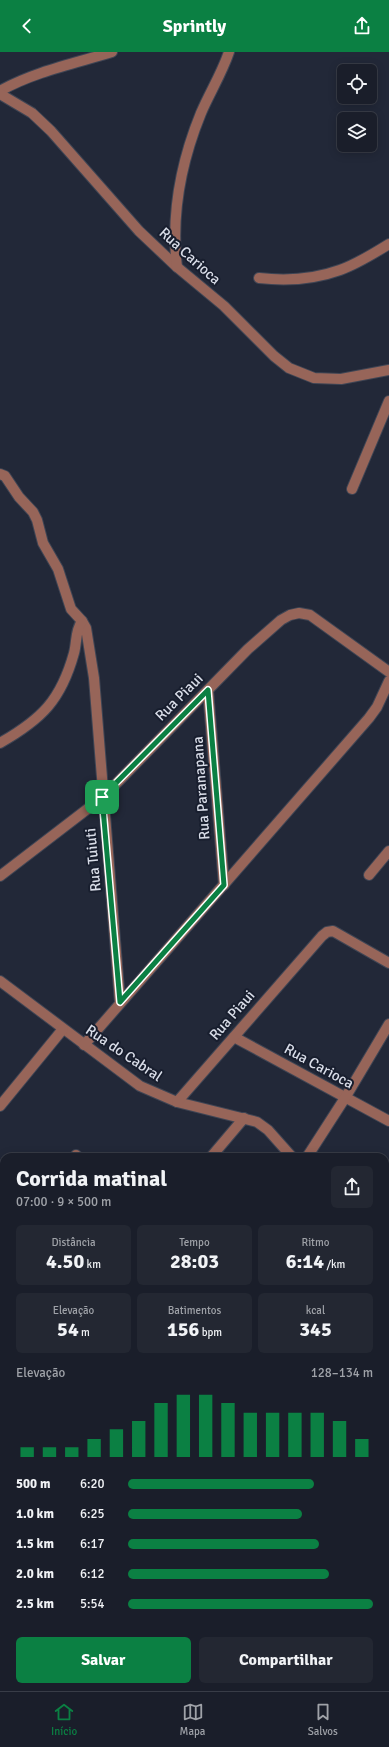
<!DOCTYPE html>
<html lang="pt">
<head>
<meta charset="utf-8">
<style>
  body { margin:0; font-family:Signika,sans-serif; background:#232732; color:#f1f3f6; height:100vh; display:flex; flex-direction:column; font-size:15px; white-space:nowrap }
  * { box-sizing:border-box; margin:0 }
  p { font-size:13px; color:#9fa2a8 }
  .icon { flex:none; width:22px; height:22px; fill:none; stroke:currentColor; stroke-width:2; stroke-linecap:round; stroke-linejoin:round }
  .map { position:relative; flex:1; overflow:hidden }
  .drawer { position:absolute; left:0px; top:1101px; width:389px; height:538px; display:flex; flex-direction:column; background:#1a1e2a; border-radius:12px 12px 0 0; box-shadow:0 2px 10px #0003,0 0 0 1px #383c47 }
  .drawer>* { flex:none }
  .buttons { position:absolute; left:337px; top:12px; display:grid; gap:8px }
  .buttons a { display:grid; place-items:center; width:40px; height:40px; border-radius:6px; background:#1a1e2a; box-shadow:0 2px 10px #0003,0 0 0 1px #383c47; font-size:20px }
  .pin { position:absolute; display:grid; place-items:center; width:34px; height:34px; color:#fff; margin:-17px; border-radius:8px; box-shadow:0 2px 6px #0006 }
  .round { display:grid; place-items:center; flex:none; width:42px; height:42px; border-radius:6px; background:#232732 }
  .summary { display:flex; align-items:center; justify-content:space-between; height:68px; padding:0 16px }
  h1 { font-size:22px; font-weight:800; line-height:30px }
  .metrics { display:grid; grid-template-columns:repeat(3,1fr); gap:6px; height:68px; padding:4px 16px }
  .metrics div { display:grid; align-content:center; border-radius:6px; background:#232732; text-align:center }
  .metrics b { font-size:20px; font-weight:800 }
  .metrics small { font-size:11px; font-weight:400 }
  .metrics p { font-size:11px }
  .chart { height:112px; padding:8px 16px }
  .chart p { display:flex; justify-content:space-between }
  .chart svg { width:100%; height:72px; margin-top:4px; stroke:#0b8043; stroke-width:6 }
  .cta { display:flex; gap:8px; margin-top:auto; padding:8px 16px }
  .cta a { flex:1; height:46px; border-radius:6px; background:#0b8043; color:#fff; font-size:16px; font-weight:800; line-height:46px; text-align:center }
  .cta a+a { background:#232732; color:#f1f3f6 }
  ul { padding:0 16px; list-style:none; font-size:13px }
  li { display:grid; grid-template-columns:64px 48px 1fr; align-items:center; height:30px }
  li i { height:10px; border-radius:5px; background:#0b8043 }
  header { display:flex; justify-content:space-between; align-items:center; height:52px; padding:0 16px; background:#0b8043; color:#fff; font-size:18px; font-weight:800 }
  .tabs { display:flex; justify-content:space-around; align-items:center; height:56px; border-top:1px solid #383c47; background:#1a1e2a; font-size:11px; color:#9fa2a8 }
  .tabs a { display:grid; justify-items:center; gap:2px }
  .tabs .current { color:#0b8043 }
  .map>svg:first-child { display:block }
</style>
</head>
<body>
<header><svg class="icon" aria-label="back" viewBox="0 0 24 24"><path d="M15 5l-7 7 7 7"/></svg>Sprintly<svg class="icon" aria-label="share" viewBox="0 0 24 24"><path d="M12 15V3M7 8l5-5 5 5M5 13v7h14v-7"/></svg></header>
<div class="map">
<svg width="389" height="1639" viewBox="0 0 389 1639">
  <rect width="100%" height="100%" fill="#222838"/>
  <g fill="none" stroke-linecap="round" stroke-linejoin="round">
    <defs>
      <g id="minor">
        <path d="M0 39C33 20 76 11 112 0"/>
        <path d="M0 42 32 61 51 79 139 179 177 215 224 254 274 304 289 316 314 326 341 327 389 318"/>
        <path d="M177 215C171 163 181 110 201 61 210 40 222 21 229 0"/>
        <path d="M259 226C285 229 315 227 340 218 357 212 373 202 389 192"/>
        <path d="M0 422 5 424 19 445 33 460 37 468 43 491 58 517 71 557 82 569 86 576 94 626 120 950"/>
        <path d="M352 437 389 349"/>
        <path d="M208 638 224 833"/>
        <path d="M0 691C42 667 61 648 74 601 77 590 75 579 82 569"/>
        <path d="M369 823 389 799"/>
        <path d="M0 824 103 745 248 597 281 568 290 563 299 561 310 563 389 620"/>
        <path d="M0 929 140 1034 177 1050 257 1070 268 1078 292 1105"/>
        <path d="M234 985 389 1069"/>
        <path d="M84 993 369 666 377 655 389 629"/>
        <path d="M177 1050 322 884 327 880 333 879 389 911"/>
        <path d="M0 1054 63 977"/>
        <path d="M76 1103 78 1105"/>
        <path d="M211 1105 244 1066"/>
        <path d="M307 1105 345 1046 389 972"/>
        <path d="M385 1259 389 1266"/>
        <path d="M0 1304 4 1308"/>
        <path d="M0 1356 4 1352"/>
        <path d="M385 1404 389 1387"/>
        <path d="M0 1519 4 1515"/>
        <path d="M193 1635 195 1639"/>
        <path d="M32 1639 35 1635"/>
        <path d="M221 1639 222 1635"/>
        <path d="M328 1639 329 1635"/>
      </g>
    </defs>
    <use href="#minor" stroke="#3f4554" stroke-width="12"/>
    <use href="#minor" stroke="#976559" stroke-width="10"/>
  </g>
  <g fill="none" stroke-linecap="round" stroke-linejoin="round">
    <defs>
      <path id="route" d="M208 638 224 833 120 950 102 745Z"/>
    </defs>
    <use href="#route" stroke="#fff" stroke-width="8"/>
    <use href="#route" stroke="#0b8043" stroke-width="5"/>
  </g>
  <g text-anchor="middle" stroke-width="4" stroke-linejoin="round" paint-order="stroke">
    <g font-size="15" fill="#d9dde8" stroke="#181e2e">
      <text transform="translate(190 204) rotate(42)" y="5">Rua Carioca</text>
      <text transform="translate(179 645) rotate(-45)" y="5">Rua Piaui</text>
      <text transform="translate(201 736) rotate(-94)" y="5">Rua Paranapana</text>
      <text transform="translate(93 808) rotate(-95)" y="5">Rua Tuiuti</text>
      <text transform="translate(232 963) rotate(-49)" y="5">Rua Piaui</text>
      <text transform="translate(124 1001) rotate(34)" y="5">Rua do Cabral</text>
      <text transform="translate(319 1014) rotate(29)" y="5">Rua Carioca</text>
    </g>
  </g>
</svg>
<div class="buttons">
<a><svg class="icon" aria-label="locate" viewBox="0 0 24 24"><circle cx="12" cy="12" r="6"/><path d="M12 2v4M12 18v4M2 12h4M18 12h4"/></svg></a>
<a><svg class="icon" aria-label="layers" viewBox="0 0 24 24"><path d="M12 4l9 5-9 5-9-5zM3 14l9 5 9-5"/></svg></a>
</div>
<div class="pin" style="left:102px;top:745px;background:#1e9e55"><svg class="icon" aria-label="arrive" viewBox="0 0 24 24"><path d="M6 21V4h12l-3 4 3 4H6"/></svg></div>
<section class="drawer">
<div class="summary"><div><h1>Corrida matinal</h1><p>07:00 · 9 × 500 m</p></div><a class="round"><svg class="icon" aria-label="share" viewBox="0 0 24 24"><path d="M12 15V3M7 8l5-5 5 5M5 13v7h14v-7"/></svg></a></div>
<div class="metrics">
<div><p>Distância</p><b>4.50<small> km</small></b></div>
<div><p>Tempo</p><b>28:03</b></div>
<div><p>Ritmo</p><b>6:14<small> /km</small></b></div>
</div>
<div class="metrics">
<div><p>Elevação</p><b>54<small> m</small></b></div>
<div><p>Batimentos</p><b>156<small> bpm</small></b></div>
<div><p>kcal</p><b>345</b></div>
</div>
<div class="chart"><p><span>Elevação</span>128–134 m</p>
<svg viewBox="0 0 160 44" preserveAspectRatio="none"><path d="M5 44V38M15 44V38M25 44V38M35 44V33M45 44V27M55 44V22M65 44V11M75 44V6M85 44V6M95 44V11M105 44V17M115 44V17M125 44V17M135 44V17M145 44V22M155 44V33"/></svg>
</div>
<ul>
<li><b>500 m</b>6:20<i style="width:76%"></i></li>
<li><b>1.0 km</b>6:25<i style="width:71%"></i></li>
<li><b>1.5 km</b>6:17<i style="width:78%"></i></li>
<li><b>2.0 km</b>6:12<i style="width:82%"></i></li>
<li><b>2.5 km</b>5:54<i style="width:100%"></i></li>
</ul>
<div class="cta"><a>Salvar</a><a>Compartilhar</a></div>
</section>
</div>
<nav class="tabs">
<a class="current"><svg class="icon" aria-label="home" viewBox="0 0 24 24"><path d="M3 11l9-7 9 7M6 9v11h12V9"/></svg>Início</a>
<a><svg class="icon" aria-label="map" viewBox="0 0 24 24"><path d="M3 6l6-2 6 2 6-2v14l-6 2-6-2-6 2zM9 4v14M15 6v14"/></svg>Mapa</a>
<a><svg class="icon" aria-label="saved" viewBox="0 0 24 24"><path d="M7 4h10v16l-5-4-5 4z"/></svg>Salvos</a>
</nav>
</body>
</html>
